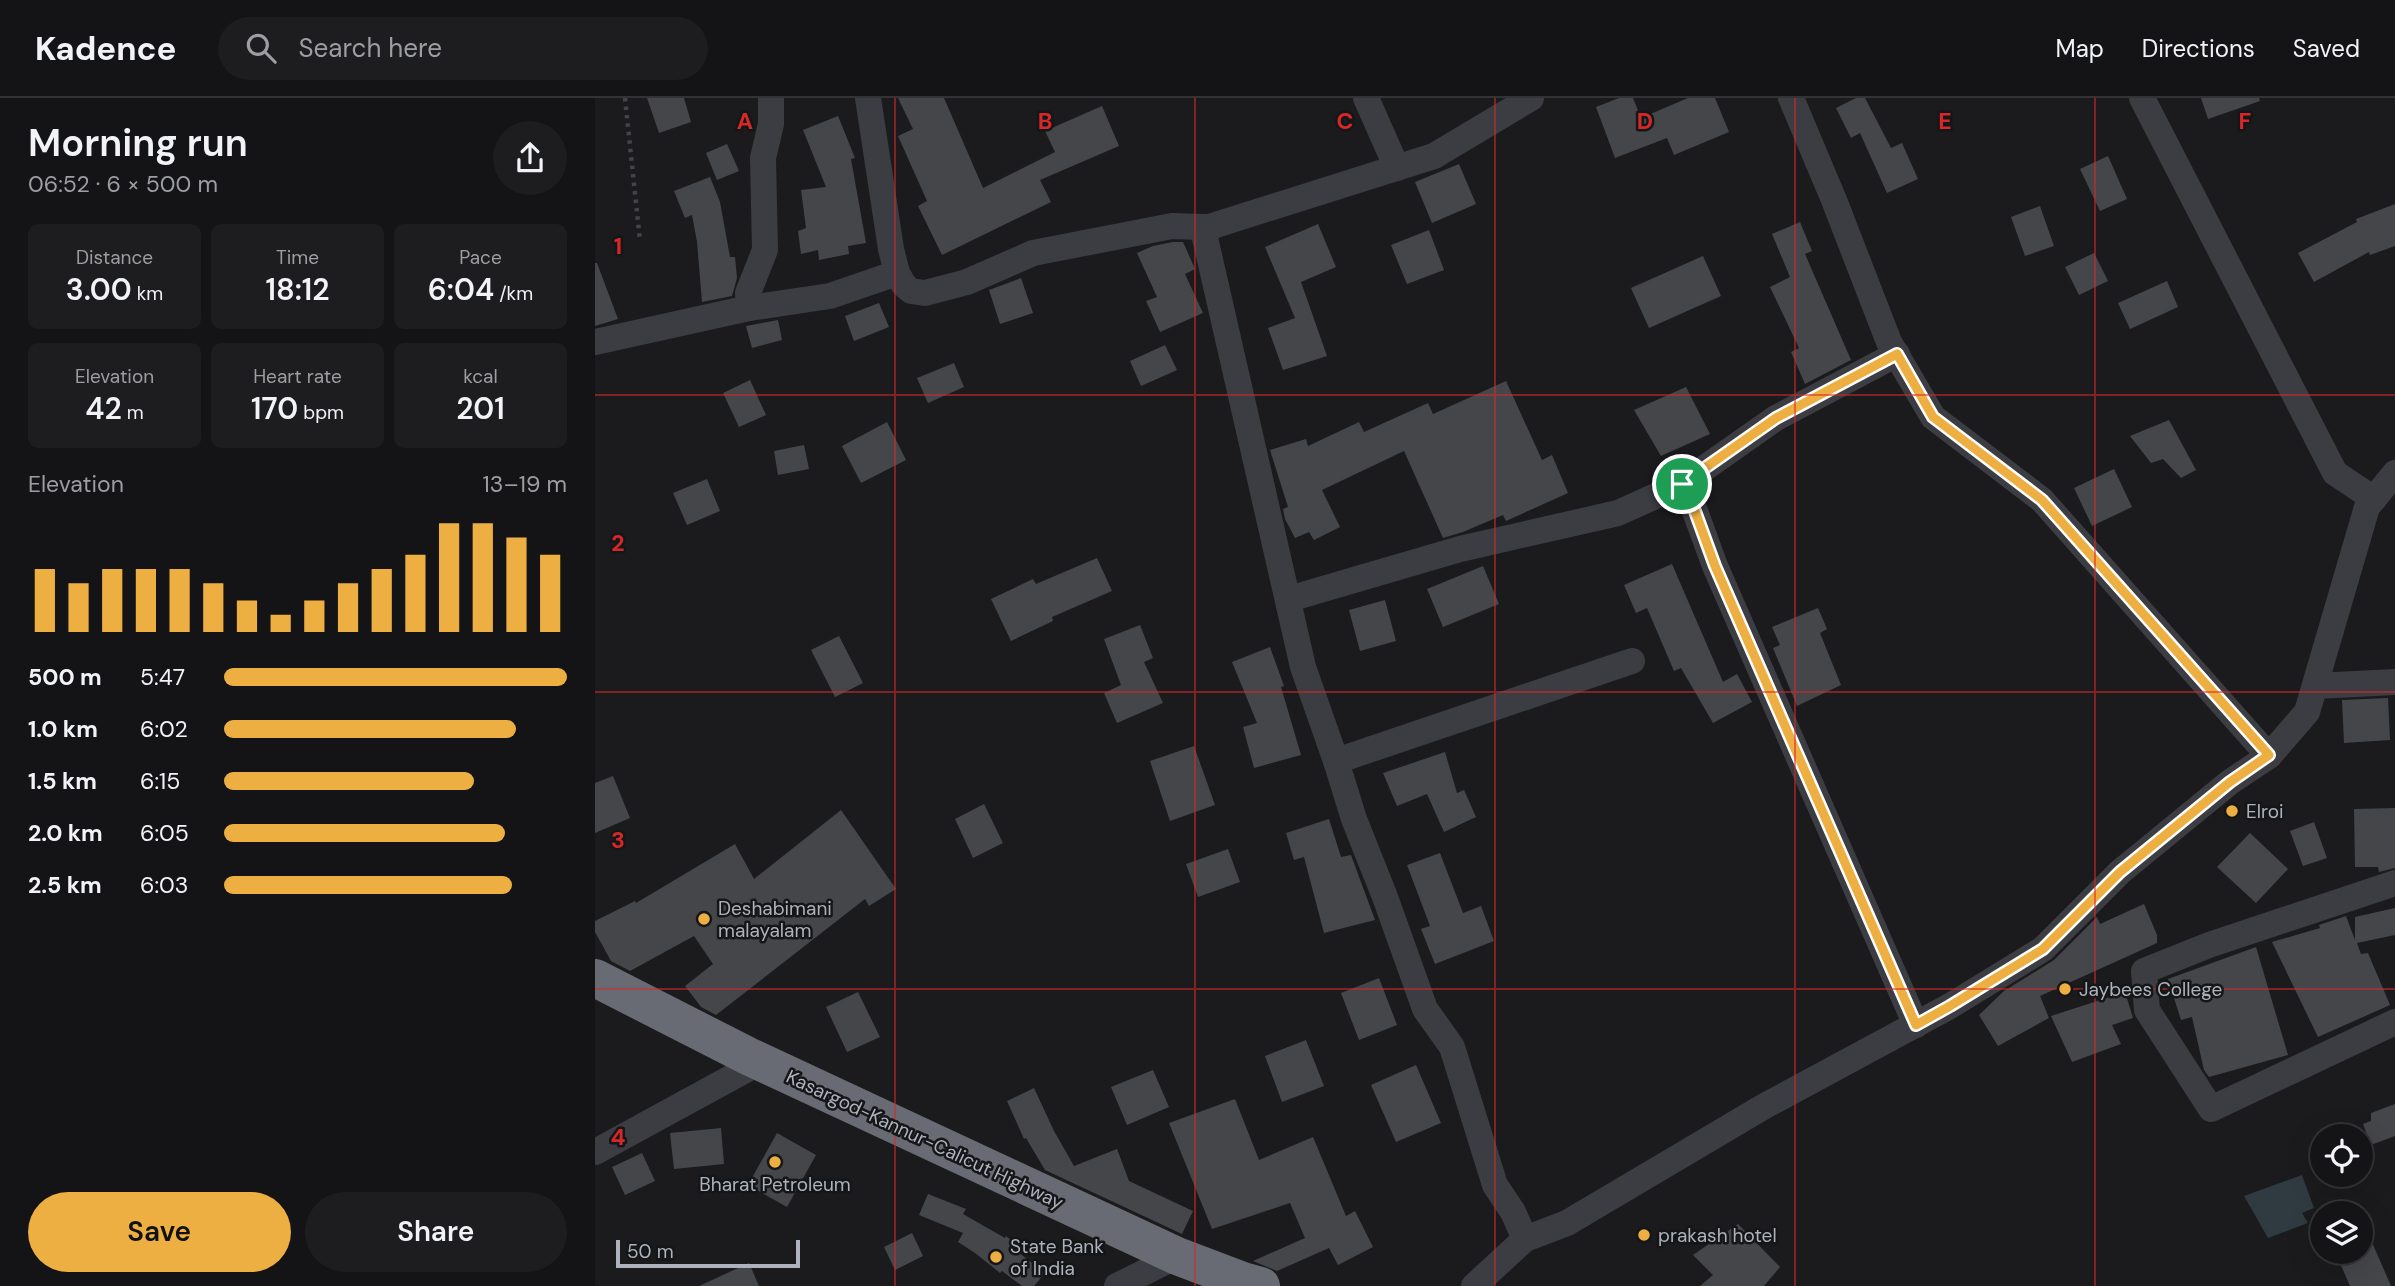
<!DOCTYPE html>
<html lang="en">
<head>
<meta charset="utf-8">
<style>
  body { margin:0; font-family:"DM Sans",sans-serif; background:#1d1d1f; color:#f1f3f6; height:100vh; display:flex; flex-direction:column; font-size:26px; white-space:nowrap }
  * { box-sizing:border-box; margin:0 }
  p { font-size:23px; color:#9d9ea1 }
  .icon { flex:none; width:38px; height:38px; fill:none; stroke:currentColor; stroke-width:2; stroke-linecap:round; stroke-linejoin:round }
  .map { position:relative; flex:1; overflow:hidden }
  .drawer { display:flex; flex-direction:column; background:#141416; width:595px }
  .drawer>* { flex:none }
  .buttons { position:absolute; left:1715px; top:1026px; display:grid; gap:14px }
  .buttons a { display:grid; place-items:center; width:63px; height:63px; border-radius:50%; background:#141416; box-shadow:0 7px 28px #0002,0 0 0 2px #333335; font-size:35px }
  .scale { position:absolute; left:21px; bottom:18px; width:184px; box-sizing:border-box; padding-left:7px; border:4px solid #aeb2bc; border-top:0; font-size:19px; line-height:24px; white-space:nowrap; color:#aeb2bc; -webkit-text-stroke:5px #151618; paint-order:stroke }
  .pin { position:absolute; display:grid; place-items:center; width:60px; height:60px; color:#fff; margin:-30px; border:4px solid #fff; border-radius:50%; box-shadow:0 2px 7px #0007 }
  .round { display:grid; place-items:center; flex:none; width:74px; height:74px; border-radius:37px; background:#1d1d1f }
  .head { display:flex; align-items:center; justify-content:space-between; height:119px; padding:0 28px }
  h1 { font-size:38px; font-weight:600; line-height:52px }
  .stats { display:grid; grid-template-columns:repeat(3,1fr); gap:10px; height:119px; padding:7px 28px }
  .stats div { display:grid; align-content:center; border-radius:10px; background:#1d1d1f; text-align:center }
  .stats b { font-size:30px; font-weight:600 }
  .stats small { font-size:19px; font-weight:400 }
  .stats p { font-size:19px }
  .chart { height:196px; padding:14px 28px }
  .chart p { display:flex; justify-content:space-between }
  .chart svg { width:100%; height:126px; margin-top:7px; stroke:#edaf42; stroke-width:6 }
  .action { display:flex; gap:14px; margin-top:auto; padding:14px 28px }
  .action a { flex:1; height:80px; border-radius:42px; background:#edaf42; color:#111; font-size:28px; font-weight:600; line-height:80px; text-align:center }
  .action a+a { background:#1d1d1f; color:#f1f3f6 }
  ul { padding:0 28px; list-style:none; font-size:23px }
  li { display:grid; grid-template-columns:112px 84px 1fr; align-items:center; height:52px }
  li i { height:18px; border-radius:9px; background:#edaf42 }
  header { display:flex; align-items:center; gap:42px; box-sizing:border-box; height:98px; padding:0 35px; background:#141416; border-bottom:2px solid #333335 }
  header strong { font-size:33px }
  nav { display:flex; gap:38px; margin-inline-start:auto; font-size:24px }
  .search { width:490px; height:63px; background:#1d1d1f; display:flex; align-items:center; gap:18px; box-sizing:border-box; padding:0 24px; border-radius:38px; color:#9d9ea1; font-size:26px }
  main { display:flex; flex:1; min-height:0 }
  .map>svg:first-child { display:block }
</style>
</head>
<body>
<header>
<strong>Kadence</strong>
<div class="search"><svg class="icon" aria-label="search" viewBox="0 0 24 24"><circle cx="10" cy="10" r="6"/><path d="M15 15l6 6"/></svg>Search here</div>
<nav><a>Map</a><a>Directions</a><a>Saved</a></nav>
</header>
<main>
<section class="drawer">
<div class="head"><div><h1>Morning run</h1><p>06:52 · 6 × 500 m</p></div><a class="round"><svg class="icon" aria-label="share" viewBox="0 0 24 24"><path d="M12 15V3M7 8l5-5 5 5M5 13v7h14v-7"/></svg></a></div>
<div class="stats">
<div><p>Distance</p><b>3.00<small> km</small></b></div>
<div><p>Time</p><b>18:12</b></div>
<div><p>Pace</p><b>6:04<small> /km</small></b></div>
</div>
<div class="stats">
<div><p>Elevation</p><b>42<small> m</small></b></div>
<div><p>Heart rate</p><b>170<small> bpm</small></b></div>
<div><p>kcal</p><b>201</b></div>
</div>
<div class="chart"><p><span>Elevation</span>13–19 m</p>
<svg viewBox="0 0 160 44" preserveAspectRatio="none"><path d="M5 44V22M15 44V27M25 44V22M35 44V22M45 44V22M55 44V27M65 44V33M75 44V38M85 44V33M95 44V27M105 44V22M115 44V17M125 44V6M135 44V6M145 44V11M155 44V17"/></svg>
</div>
<ul>
<li><b>500 m</b>5:47<i style="width:100%"></i></li>
<li><b>1.0 km</b>6:02<i style="width:85%"></i></li>
<li><b>1.5 km</b>6:15<i style="width:73%"></i></li>
<li><b>2.0 km</b>6:05<i style="width:82%"></i></li>
<li><b>2.5 km</b>6:03<i style="width:84%"></i></li>
</ul>
<div class="action"><a>Save</a><a>Share</a></div>
</section>
<div class="map">
<svg width="1800" height="1188" viewBox="0 0 1800 1188">
  <rect width="100%" height="100%" fill="#1b1b1d"/>
  <path fill="#303a41" d="M1707 1077 1719 1110 1707 1115 1713 1125 1673 1140 1649 1098Z"/>
  <g fill="#45464a">
    <path d="M52 0H89L96 24 64 35Z"/>
    <path d="M303 0H349L388 90 460 54 450 33 507 8 524 48 445 82 456 104 347 157 323 108 332 103 303 38 318 31Z"/>
    <path d="M1024 0H1038L1046 20 1093 0H1120L1134 34 1079 57 1072 40 1020 60 1001 9Z"/>
    <path d="M1261 0H1270L1296 50 1307 45 1323 81 1292 95 1265 35 1256 40 1241 10Z"/>
    <path d="M1606 0H1664L1665 3 1613 21Z"/>
    <path d="M243 18 260 60 256 61 271 145 253 148 254 156 224 162 223 152 206 156 203 133 211 130 206 92 231 89 208 32Z"/>
    <path d="M132 46 144 73 122 82 111 55Z"/>
    <path d="M1513 58 1532 101 1505 113 1485 71Z"/>
    <path d="M864 66 881 106 837 125 820 84Z"/>
    <path d="M115 79 125 104 135 159H140L142 180 137 198 107 204 102 144 97 117 90 120 79 93Z"/>
    <path d="M1800 106V148L1775 157 1774 154 1719 184 1703 155 1762 124 1761 121Z"/>
    <path d="M1445 108 1459 148 1430 158 1416 119Z"/>
    <path d="M1205 124 1217 153 1210 156 1256 262 1210 286 1196 254 1204 250 1175 189 1195 179 1177 136Z"/>
    <path d="M723 126 741 169 706 184 732 258 688 272 673 230 700 220 670 149Z"/>
    <path d="M834 132 849 172 812 186 796 147Z"/>
    <path d="M578 144H588L600 171 590 176 608 215 565 234 551 203 562 199 542 155 558 148Z"/>
    <path d="M1499 155 1513 183 1484 197 1470 169Z"/>
    <path d="M1108 158 1126 198 1054 230 1036 190Z"/>
    <path d="M0 165H2L23 221 0 228Z"/>
    <path d="M426 180 438 215 405 226 394 192Z"/>
    <path d="M1572 183 1583 209 1535 231 1523 205Z"/>
    <path d="M284 205 294 229 259 243 250 218Z"/>
    <path d="M183 222 187 242 157 250 151 228Z"/>
    <path d="M570 247 582 272 546 288 535 263Z"/>
    <path d="M359 265 369 289 333 305 322 280Z"/>
    <path d="M155 282 171 317 144 329 128 295Z"/>
    <path d="M911 283 947 362 957 357 973 395 911 423 908 417 868 434 848 440 809 353 727 392 745 429 719 442 714 434 700 440 690 421 688 411 693 409 675 352 711 341 713 348 764 324 769 334 833 305 838 316Z"/>
    <path d="M1091 289 1115 336 1066 358 1039 312Z"/>
    <path d="M1574 322 1601 372 1586 380 1568 361 1556 365 1535 338Z"/>
    <path d="M292 324 311 362 266 385 247 348Z"/>
    <path d="M209 347 214 371 183 377 179 353Z"/>
    <path d="M1519 371 1537 409 1497 428 1479 390Z"/>
    <path d="M112 381 125 413 92 427 78 395Z"/>
    <path d="M502 460 517 493 457 519 458 523 416 543 396 501 438 481 441 486Z"/>
    <path d="M1077 466 1128 584 1142 576 1157 604 1118 625 1086 570 1079 573 1052 510 1041 515 1029 487Z"/>
    <path d="M888 468 904 506 848 529 832 491Z"/>
    <path d="M790 502 801 543 765 553 754 512Z"/>
    <path d="M1223 510 1232 531 1225 535 1246 587 1202 608 1178 550 1185 547 1177 529Z"/>
    <path d="M545 527 558 560 549 564 568 605 522 625 509 595 526 587 509 541Z"/>
    <path d="M244 538 268 585 240 599 216 552Z"/>
    <path d="M675 549 689 588 686 589 706 657 659 670 648 629 662 625 637 564Z"/>
    <path d="M1793 600 1795 642 1749 645 1747 602Z"/>
    <path d="M599 648 620 707 575 723 555 663Z"/>
    <path d="M850 654 862 695 869 692 881 719 849 734 832 696 802 708 788 675Z"/>
    <path d="M18 678 35 720 0 735V685Z"/>
    <path d="M389 706 408 745 378 760 360 721Z"/>
    <path d="M1800 710V770L1784 774 1783 769H1760L1759 711Z"/>
    <path d="M246 712 301 791 274 808 270 801 121 917 106 909 90 888 118 866 99 838 35 873 16 863 0 834V823L40 803 41 805 140 746 159 781Z"/>
    <path d="M734 721 746 759 756 757 780 822 729 835 709 759 699 762 691 735Z"/>
    <path d="M1719 724 1732 760 1708 768 1695 733Z"/>
    <path d="M1655 735 1693 771 1661 805 1622 769Z"/>
    <path d="M633 751 645 784 603 799 591 766Z"/>
    <path d="M845 755 868 815 886 808 899 843 840 866 826 831 835 828 812 767Z"/>
    <path d="M1549 806 1562 837V845L1445 898 1454 920 1403 948 1384 917 1409 893 1459 862 1502 819 1505 826Z"/>
    <path d="M1800 810V837L1762 845 1766 856 1773 855 1795 907 1723 939 1677 844 1725 830 1724 827 1751 818 1760 842V819Z"/>
    <path d="M1661 849 1693 957 1614 979 1609 972 1597 919 1586 922 1573 881Z"/>
    <path d="M784 880 802 927 764 942 746 895Z"/>
    <path d="M263 894 285 939 252 954 231 909Z"/>
    <path d="M1530 894 1538 920 1517 927 1526 946 1477 964 1456 918Z"/>
    <path d="M711 942 729 988 687 1004 670 958Z"/>
    <path d="M821 967 846 1025 801 1044 776 987Z"/>
    <path d="M558 972 574 1009 532 1027 516 989Z"/>
    <path d="M439 990 459 1033 479 1068 522 1051 534 1083 598 1113 587 1136 450 1072 431 1040 429 1041 412 1003Z"/>
    <path d="M640 1001 664 1062 718 1039 751 1118 760 1113 778 1149 743 1167 734 1150 682 1173 658 1163 710 1140 695 1105 617 1131 574 1025Z"/>
    <path d="M1800 1006V1038L1776 1047 1768 1026 1776 1023V1015Z"/>
    <path d="M126 1030 129 1066 79 1071 75 1035Z"/>
    <path d="M182 1035 221 1057 192 1109 153 1087Z"/>
    <path d="M47 1055 60 1083 30 1097 17 1069Z"/>
    <path d="M333 1096 371 1111 368 1116 410 1140 411 1138 426 1150 423 1154 450 1175 439 1188H427L407 1173 405 1175 380 1155 363 1144 368 1135 324 1117Z"/>
    <path d="M1143 1126 1185 1169 1169 1188H1105L1118 1177 1098 1157Z"/>
    <path d="M317 1135 328 1158 300 1172 289 1149Z"/>
    <path d="M1776 1142 1796 1188H1755L1742 1158 1752 1153H1766V1147Z"/>
    <path d="M154 1165 164 1188H104Z"/>
  </g>
  <g fill="none" stroke-linecap="round" stroke-linejoin="round">
    <path stroke="#424449" stroke-width="4.5" stroke-dasharray="3.5 5" stroke-linecap="butt" d="M30 0 45 143"/>
    <g stroke="#3c3d42" stroke-width="26">
      <path d="M176 0V26L168 60 170 152 153 195 154 210 235 198 302 175"/>
      <path d="M273 0 296 151 302 175 309 187 316 193 330 195 372 184 438 155 577 128 608 129V131"/>
      <path d="M771 0 802 70"/>
      <path d="M1196 0 1239 102 1294 244 1338 319 1447 402 1674 658"/>
      <path d="M1547 0 1740 375 1779 401"/>
      <path d="M0 244 154 210"/>
      <path d="M1087 386 1181 320 1302 256"/>
      <path d="M694 501 865 451 1023 415 1087 386 1097 405 1120 468 1321 927"/>
      <path d="M1720 588 1800 584"/>
      <path d="M741 663 1037 563"/>
      <path d="M1800 785 1614 847 1549 873 1552 912 1616 1011 1800 924"/>
      <path d="M0 1054 165 964"/>
      <path d="M930 1141 918 1114 900 1087 857 949 830 911 790 799 759 721 741 663 708 569 608 131 839 58 936 0"/>
      <path d="M522 1188 582 1158"/>
      <path d="M879 1188 930 1141 972 1125 1168 1009 1355 908 1448 851 1525 774 1635 684 1674 658 1712 614 1772 409 1800 375"/>
    </g>
    <path stroke="#686b73" stroke-width="38" d="M0 880 153 958 582 1158 648 1183 666 1188"/>
  </g>
  <g fill="none" stroke-linecap="round" stroke-linejoin="round">
    <defs>
      <path id="route" d="M1302 256 1338 319 1447 402 1674 657 1635 684 1525 774 1448 851 1355 908 1321 927 1120 468 1097 405 1087 386 1181 320Z"/>
    </defs>
    <use href="#route" stroke="#fff" stroke-width="14"/>
    <use href="#route" stroke="#edaf42" stroke-width="9"/>
  </g>
  <path fill="none" stroke="#d62828" stroke-width="2" stroke-opacity="0.55" d="M300 0V1188M600 0V1188M900 0V1188M1200 0V1188M1500 0V1188M0 297H1800M0 594H1800M0 891H1800"/>
  <g fill="#edaf42" stroke="#151618" stroke-width="2.5">
    <circle cx="1637" cy="713" r="7"/>
    <circle cx="109" cy="821" r="7"/>
    <circle cx="1470" cy="891" r="7"/>
    <circle cx="180" cy="1064" r="7"/>
    <circle cx="1049" cy="1137" r="7"/>
    <circle cx="401" cy="1159" r="7"/>
  </g>
  <g text-anchor="middle" stroke-width="5" stroke-linejoin="round" paint-order="stroke">
    <g font-size="19" fill="#aeb2bc" stroke="#151618" text-anchor="start">
      <text x="1651" y="720">Elroi</text>
      <text x="123" y="817">Deshabimani<tspan x="123" dy="22">malayalam</tspan></text>
      <text x="1484" y="898">Jaybees College</text>
      <text x="180" y="1093" text-anchor="middle">Bharat Petroleum</text>
      <text x="1063" y="1144">prakash hotel</text>
      <text x="415" y="1155">State Bank<tspan x="415" dy="22">of India</tspan></text>
    </g>
    <g font-size="19" fill="#aeb2bc" stroke="#151618">
      <text transform="translate(330 1041) rotate(25)" y="7">Kasargod-Kannur-Calicut Highway</text>
    </g>
  </g>
  <g font-size="23" text-anchor="middle" font-weight="bold" fill="#d62828" stroke="#151618" stroke-width="5" stroke-linejoin="round" paint-order="stroke">
    <text x="150" y="31">A</text>
    <text x="450" y="31">B</text>
    <text x="750" y="31">C</text>
    <text x="1050" y="31">D</text>
    <text x="1350" y="31">E</text>
    <text x="1650" y="31">F</text>
    <text x="23" y="156">1</text>
    <text x="23" y="453">2</text>
    <text x="23" y="750">3</text>
    <text x="23" y="1047">4</text>
  </g>
</svg>
<div class="buttons">
<a><svg class="icon" aria-label="locate" viewBox="0 0 24 24"><circle cx="12" cy="12" r="6"/><path d="M12 2v4M12 18v4M2 12h4M18 12h4"/></svg></a>
<a><svg class="icon" aria-label="layers" viewBox="0 0 24 24"><path d="M12 4l9 5-9 5-9-5zM3 14l9 5 9-5"/></svg></a>
</div>
<div class="scale">50 m</div>
<div class="pin" style="left:1087px;top:386px;background:#1e9e55"><svg class="icon" aria-label="arrive" viewBox="0 0 24 24"><path d="M6 21V4h12l-3 4 3 4H6"/></svg></div>
</div>
</main>
</body>
</html>
